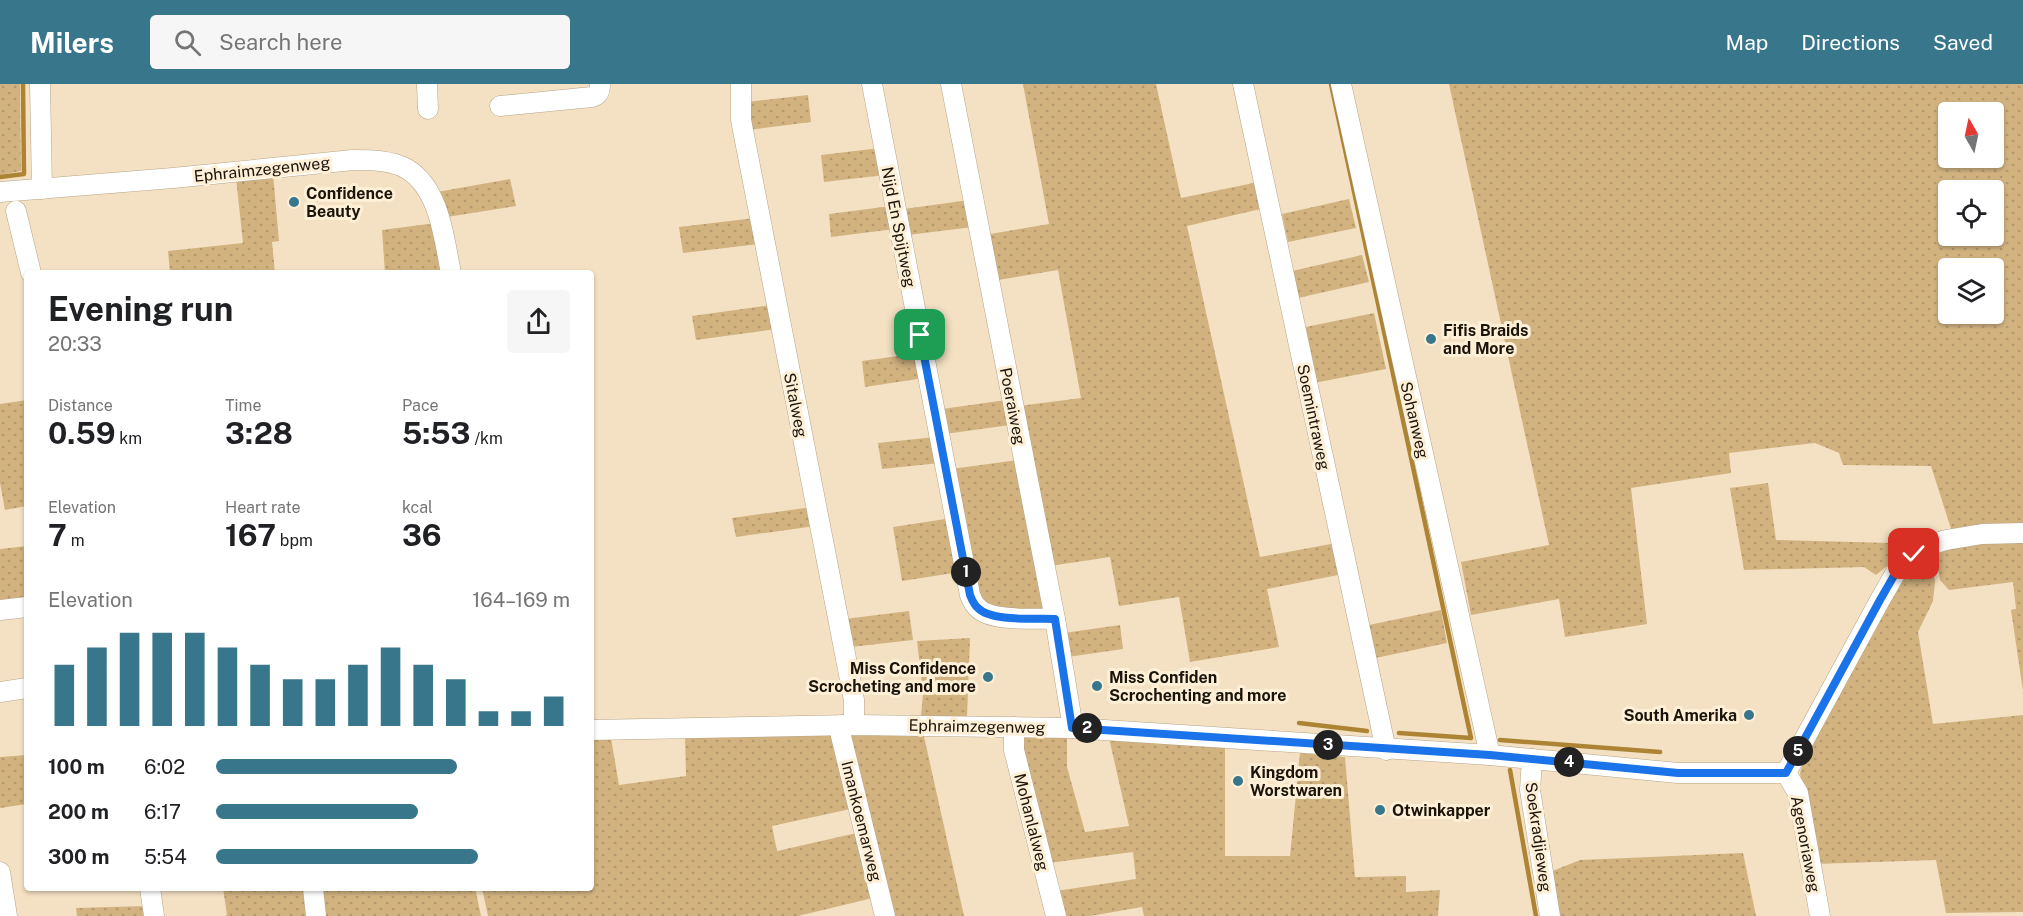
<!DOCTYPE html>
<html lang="en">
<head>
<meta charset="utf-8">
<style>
  body { margin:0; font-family:"Public Sans",sans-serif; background:#f6f6f6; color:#202124; height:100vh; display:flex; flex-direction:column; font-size:22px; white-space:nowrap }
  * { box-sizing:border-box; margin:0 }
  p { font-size:20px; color:#757577 }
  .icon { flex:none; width:33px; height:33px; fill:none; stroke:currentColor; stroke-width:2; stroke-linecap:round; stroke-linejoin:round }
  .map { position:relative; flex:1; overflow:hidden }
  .drawer { position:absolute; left:24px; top:186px; width:570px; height:621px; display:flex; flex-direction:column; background:#fff; border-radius:6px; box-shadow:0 2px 4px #0004 }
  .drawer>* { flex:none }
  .needle { width:39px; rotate:351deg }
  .tools { position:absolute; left:1938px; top:18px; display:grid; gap:12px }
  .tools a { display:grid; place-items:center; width:66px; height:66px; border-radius:6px; background:#fff; box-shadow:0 2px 4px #0004; font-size:30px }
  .pin { position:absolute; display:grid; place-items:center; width:51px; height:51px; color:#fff; margin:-26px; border-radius:12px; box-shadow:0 3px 9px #0006 }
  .km { position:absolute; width:30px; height:30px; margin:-15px; border-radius:50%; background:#222; color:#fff; font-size:16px; line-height:30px; text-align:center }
  .round { display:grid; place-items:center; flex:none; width:63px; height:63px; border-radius:6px; background:#f6f6f6 }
  .summary { display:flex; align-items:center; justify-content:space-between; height:102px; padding:0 24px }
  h1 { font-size:33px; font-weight:700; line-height:45px }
  .figures { display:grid; grid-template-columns:repeat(3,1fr); gap:9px; height:102px; padding:6px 24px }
  .figures div { display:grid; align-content:center }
  .figures b { font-size:30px; font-weight:700 }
  .figures small { font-size:16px; font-weight:400 }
  .figures p { font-size:16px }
  .chart { height:168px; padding:12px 24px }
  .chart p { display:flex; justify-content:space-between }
  .chart svg { width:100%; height:108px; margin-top:6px; stroke:#37768b; stroke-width:6 }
  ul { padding:0 24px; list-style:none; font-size:20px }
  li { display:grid; grid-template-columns:96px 72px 1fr; align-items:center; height:45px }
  li i { height:15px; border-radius:8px; background:#37768b }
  header { display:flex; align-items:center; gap:36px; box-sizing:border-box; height:84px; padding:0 30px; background:#37768b; color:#fff }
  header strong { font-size:28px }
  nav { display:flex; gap:33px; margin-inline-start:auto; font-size:21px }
  .search { width:420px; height:54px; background:#f6f6f6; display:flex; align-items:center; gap:15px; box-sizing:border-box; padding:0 21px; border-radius:6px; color:#757577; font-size:22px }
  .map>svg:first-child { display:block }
</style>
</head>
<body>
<header>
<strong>Milers</strong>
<div class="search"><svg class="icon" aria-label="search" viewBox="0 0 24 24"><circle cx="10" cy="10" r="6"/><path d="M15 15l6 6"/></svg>Search here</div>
<nav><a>Map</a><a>Directions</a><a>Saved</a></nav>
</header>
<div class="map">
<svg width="2023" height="832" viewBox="0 0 2023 832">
  <defs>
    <pattern id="grass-dots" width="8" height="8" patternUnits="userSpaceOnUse" patternTransform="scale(1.5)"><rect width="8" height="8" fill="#d2b380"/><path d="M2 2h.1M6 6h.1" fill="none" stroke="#b4996d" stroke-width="1.8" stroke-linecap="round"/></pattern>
  </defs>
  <rect width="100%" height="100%" fill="#f4e1c3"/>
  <g fill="url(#grass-dots)" fill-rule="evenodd">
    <path d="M0 0H20L21 87 0 91Z"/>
    <path d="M1023 0H1156L1181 114 1258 98 1265 124 1187 142 1260 473 1336 459 1343 490 1267 505 1279 563 1190 578 1179 513 1119 522 1110 473 1050 482 1019 322 1081 314 1058 186 998 196 990 150 1049 140Z"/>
    <path d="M1449 0H2023V443L1952 448 1931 382 1843 381 1839 369 1815 359 1729 369 1731 389 1631 404 1647 540 1565 553 1559 515 1471 531 1461 478 1549 461ZM1948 28H1994V74H1948ZM1948 106H1994V152H1948ZM1948 184H1994V230H1948Z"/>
    <path d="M808 11 811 38 748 46 746 18Z"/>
    <path d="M880 64 885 91 824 98 821 71Z"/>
    <path d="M273 90 279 157 272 158 275 189H170L168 167 243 159 236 94Z"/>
    <path d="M510 95 516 122 447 133 437 108Z"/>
    <path d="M1349 115 1356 144 1288 158 1282 130Z"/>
    <path d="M969 116 973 143 908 151 904 125Z"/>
    <path d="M891 122 895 145 831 153 829 130Z"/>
    <path d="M755 134 759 160 683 169 679 143Z"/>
    <path d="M428 140 432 141 444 189H385L382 146Z"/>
    <path d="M1362 171 1369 198 1298 214 1292 187Z"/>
    <path d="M772 221 776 245 696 256 692 232Z"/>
    <path d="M1374 229 1386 285 1314 299 1301 244Z"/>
    <path d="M920 269 924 294 865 303 862 277Z"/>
    <path d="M27 316V422L5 426 0 399V320Z"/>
    <path d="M1006 316 1010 341 945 350 942 325Z"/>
    <path d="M935 353 940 379 882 385 878 359Z"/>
    <path d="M1018 376 1047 525 1014 530 979 518 951 385Z"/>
    <path d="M1768 399 1776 456 1891 459 1897 465 1899 472 1876 491 1864 483 1744 486 1730 404Z"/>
    <path d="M812 423 815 442 736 453 732 434Z"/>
    <path d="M952 434 960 488 902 497 893 443Z"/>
    <path d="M2023 456V607L2011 526 2016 525 2013 498 1949 506 1940 496 1936 473 1940 467 1954 462Z"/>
    <path d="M27 462V516L0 518V465Z"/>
    <path d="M1925 476 1933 487 1935 498 1933 517 1918 548 1933 640 2023 631V828L1946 829 1936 776 1815 780 1800 689 1805 672 1820 641 1911 482Z"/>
    <path d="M1441 526 1447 559 1371 575 1364 542Z"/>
    <path d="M909 527 913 556 851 563 845 535Z"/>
    <path d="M1120 541 1123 565 1068 573 1064 549Z"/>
    <path d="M970 554 967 633 921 632 923 609 917 557Z"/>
    <path d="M923 648 964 832H891L849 650Z"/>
    <path d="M685 651H835L855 724 772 742 777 767 861 748 877 813 798 832H488L482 804H591V653L611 654 619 701 686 692Z"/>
    <path d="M1025 651 1067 652V683L1085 748 1129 742 1109 654 1225 663V772H1290L1300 669 1345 673 1355 793 1406 792V808L1440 806 1438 832H1144L1142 823 1090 832H1063L1056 807 1136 795 1133 768 1049 779 1020 658Z"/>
    <path d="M27 671V720L0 724V673Z"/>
    <path d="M1743 769 1756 832H1557L1550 788 1580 776Z"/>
    <path d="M223 804H308L310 832H225L227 831Z"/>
    <path d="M318 804H475L481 832H321Z"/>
    <path d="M147 822 148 832H77L76 824Z"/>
  </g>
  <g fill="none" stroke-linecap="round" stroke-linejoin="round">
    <g stroke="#ad8334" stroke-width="4.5">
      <path d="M1331 0 1471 654 1399 649"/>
      <path d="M0 93 24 90 23 0"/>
      <path d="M1299 639 1367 647"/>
      <path d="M1500 656 1660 668"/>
      <path d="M1510 686 1536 832"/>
    </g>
    <defs>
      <g id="minor">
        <path d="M40 0 42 105"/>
        <path d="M427 0 428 25"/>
        <path d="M741 0V36L854 616V641"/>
        <path d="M872 0 970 511C972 516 974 521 978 524 991 538 1036 534 1055 535"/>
        <path d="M951 0 1055 535 1073 644"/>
        <path d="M1243 0 1386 666"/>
        <path d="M1341 0 1490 671"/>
        <path d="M500 22 592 13C599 11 600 7 600 0"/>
        <path d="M0 108 173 94 353 76C371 76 391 76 407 85 440 105 444 155 451 189"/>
        <path d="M16 127 31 189"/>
        <path d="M0 526 27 523"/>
        <path d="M0 608 27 604"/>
        <path d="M842 641 841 652 885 832"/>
        <path d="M1014 643V666L1056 832"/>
        <path d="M591 646 854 641 1073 644 1490 671 1678 689H1786L1880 516 1899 483 1914 470 1930 461 1946 456 1982 450 2023 449"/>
        <path d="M1532 675 1530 706 1550 832"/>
        <path d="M1786 689 1798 709 1820 832"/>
        <path d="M0 788 7 832"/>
        <path d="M150 804 154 832"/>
        <path d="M313 804 316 832"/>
      </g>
    </defs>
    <use href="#minor" stroke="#b6a488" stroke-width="21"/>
    <use href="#minor" stroke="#fff" stroke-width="20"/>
  </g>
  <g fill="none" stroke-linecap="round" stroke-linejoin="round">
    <defs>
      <path id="route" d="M920 251 970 511C972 516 974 521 978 524 991 538 1036 534 1055 535L1072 644 1490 671 1678 689H1786L1880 516 1899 483 1914 470"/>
    </defs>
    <use href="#route" stroke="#fff" stroke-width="12"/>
    <use href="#route" stroke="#1a73e8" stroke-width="8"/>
  </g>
  <g fill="#37768b" stroke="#feefd7" stroke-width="2">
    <circle cx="294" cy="118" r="6"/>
    <circle cx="1431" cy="255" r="6"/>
    <circle cx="988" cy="593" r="6"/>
    <circle cx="1097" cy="602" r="6"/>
    <circle cx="1749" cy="631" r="6"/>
    <circle cx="1238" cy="697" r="6"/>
    <circle cx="1380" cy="726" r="6"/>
  </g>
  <g text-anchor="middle" stroke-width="6" stroke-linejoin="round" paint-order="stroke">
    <g font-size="16" fill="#1b140a" stroke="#feefd7">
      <text transform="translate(262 85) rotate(-6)" y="6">Ephraimzegenweg</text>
      <text transform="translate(899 143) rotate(79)" y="6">Nijd En Spijtweg</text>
      <text transform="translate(796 321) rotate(79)" y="6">Sitalweg</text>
      <text transform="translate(1013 322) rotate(79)" y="6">Poeraiweg</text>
      <text transform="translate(1314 333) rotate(78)" y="6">Soemintraweg</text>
      <text transform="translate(1415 336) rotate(77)" y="6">Sohanweg</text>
      <text transform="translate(977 642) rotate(1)" y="6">Ephraimzegenweg</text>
      <text transform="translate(862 737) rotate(76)" y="6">Imankoemarweg</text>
      <text transform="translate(1032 738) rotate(76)" y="6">Mohanlalweg</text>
      <text transform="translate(1539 753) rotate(82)" y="6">Soekradjieweg</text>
      <text transform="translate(1806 760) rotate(79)" y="6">Agenoriaweg</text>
    </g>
    <g font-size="16" font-weight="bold" fill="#1b140a" stroke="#feefd7" text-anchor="start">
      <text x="306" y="115">Confidence<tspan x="306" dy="18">Beauty</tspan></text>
      <text x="1443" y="252">Fifis Braids<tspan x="1443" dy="18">and More</tspan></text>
      <text x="976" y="590" text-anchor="end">Miss Confidence<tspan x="976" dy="18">Scrocheting and more</tspan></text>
      <text x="1109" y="599">Miss Confiden<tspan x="1109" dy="18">Scrochenting and more</tspan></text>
      <text x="1737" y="637" text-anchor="end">South Amerika</text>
      <text x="1250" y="694">Kingdom<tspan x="1250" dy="18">Worstwaren</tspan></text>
      <text x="1392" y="732">Otwinkapper</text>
    </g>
  </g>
</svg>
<div class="tools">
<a><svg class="needle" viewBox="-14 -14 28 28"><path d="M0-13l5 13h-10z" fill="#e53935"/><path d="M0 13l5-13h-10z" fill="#757577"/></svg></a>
<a><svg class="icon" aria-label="locate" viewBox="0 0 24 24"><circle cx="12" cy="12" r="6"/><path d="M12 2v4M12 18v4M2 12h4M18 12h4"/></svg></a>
<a><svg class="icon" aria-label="layers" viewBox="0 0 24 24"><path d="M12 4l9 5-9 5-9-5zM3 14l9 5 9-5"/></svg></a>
</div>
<div class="pin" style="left:920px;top:251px;background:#1e9e55"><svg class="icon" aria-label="arrive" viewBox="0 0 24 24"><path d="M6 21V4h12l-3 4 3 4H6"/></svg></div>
<div class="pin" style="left:1914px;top:470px;background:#d93025"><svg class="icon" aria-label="check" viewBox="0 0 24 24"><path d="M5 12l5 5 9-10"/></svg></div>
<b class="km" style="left:966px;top:488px">1</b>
<b class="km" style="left:1087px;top:644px">2</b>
<b class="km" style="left:1328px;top:661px">3</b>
<b class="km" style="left:1569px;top:678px">4</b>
<b class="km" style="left:1798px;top:667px">5</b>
<section class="drawer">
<div class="summary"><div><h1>Evening run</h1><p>20:33</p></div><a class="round"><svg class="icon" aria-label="share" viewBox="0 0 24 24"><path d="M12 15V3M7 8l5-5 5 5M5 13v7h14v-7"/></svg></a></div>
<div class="figures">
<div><p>Distance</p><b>0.59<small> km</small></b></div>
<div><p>Time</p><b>3:28</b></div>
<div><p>Pace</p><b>5:53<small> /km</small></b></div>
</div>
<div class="figures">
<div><p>Elevation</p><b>7<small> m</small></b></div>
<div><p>Heart rate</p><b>167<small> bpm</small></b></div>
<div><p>kcal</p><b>36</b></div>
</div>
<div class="chart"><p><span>Elevation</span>164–169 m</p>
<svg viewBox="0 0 160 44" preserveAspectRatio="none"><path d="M5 44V19M15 44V12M25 44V6M35 44V6M45 44V6M55 44V12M65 44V19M75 44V25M85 44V25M95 44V19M105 44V12M115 44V19M125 44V25M135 44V38M145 44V38M155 44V32"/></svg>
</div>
<ul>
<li><b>100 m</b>6:02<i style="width:68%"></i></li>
<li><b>200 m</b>6:17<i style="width:57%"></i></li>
<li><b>300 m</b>5:54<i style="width:74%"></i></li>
</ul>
</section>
</div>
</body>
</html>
